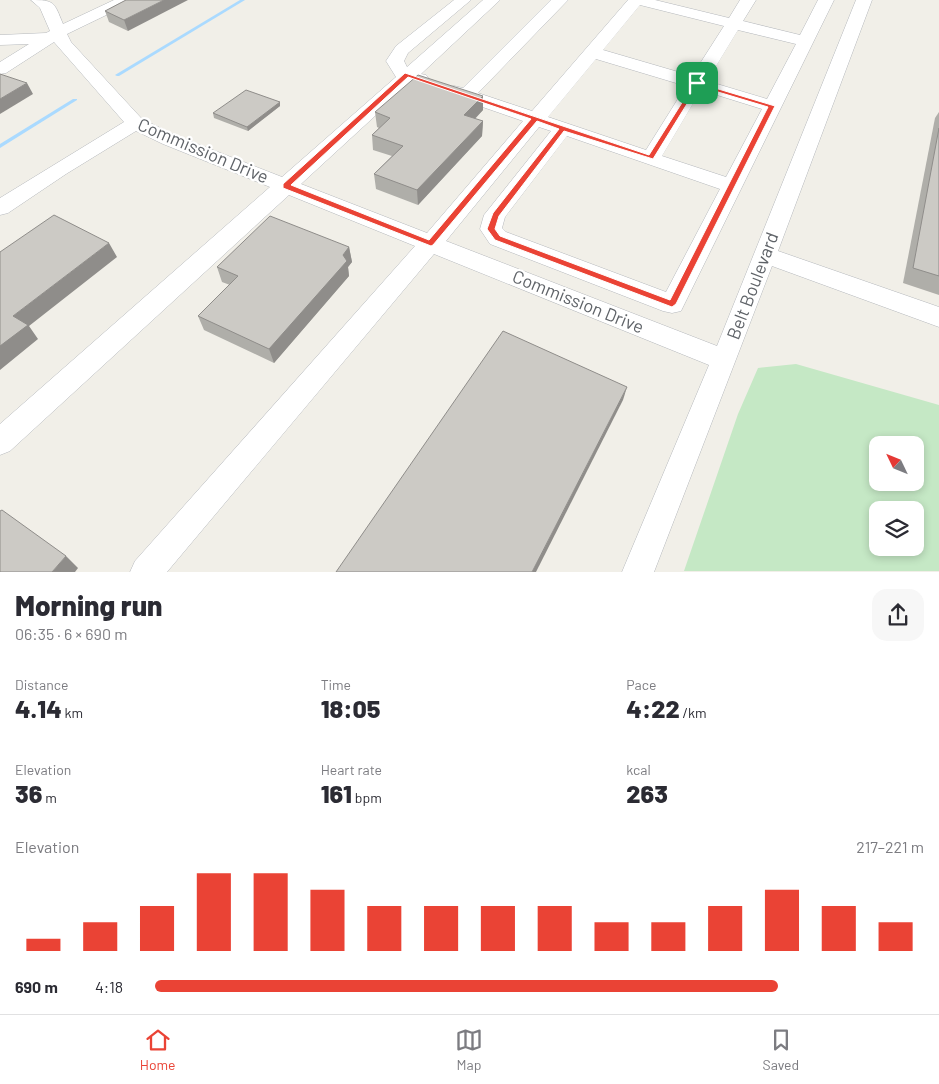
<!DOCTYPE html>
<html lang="en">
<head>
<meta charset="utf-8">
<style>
  body { margin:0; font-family:Barlow,sans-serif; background:#f7f7f7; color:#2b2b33; height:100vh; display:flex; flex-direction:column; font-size:19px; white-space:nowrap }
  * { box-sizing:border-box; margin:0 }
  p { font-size:16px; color:#7c7c81 }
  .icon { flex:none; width:28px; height:28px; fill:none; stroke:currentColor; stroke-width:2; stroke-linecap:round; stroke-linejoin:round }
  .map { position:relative; height:572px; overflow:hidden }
  .details { display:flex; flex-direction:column; background:#fff; flex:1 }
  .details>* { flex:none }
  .needle { width:32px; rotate:313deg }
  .tools { position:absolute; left:869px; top:436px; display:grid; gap:10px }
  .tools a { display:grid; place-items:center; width:55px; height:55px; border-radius:10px; background:#fff; box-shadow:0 2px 8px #0003; font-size:25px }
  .pin { position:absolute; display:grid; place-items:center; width:42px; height:42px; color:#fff; margin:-21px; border-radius:10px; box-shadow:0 2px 8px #0006 }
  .round { display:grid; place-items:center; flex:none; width:52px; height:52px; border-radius:15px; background:#f7f7f7 }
  .headline { display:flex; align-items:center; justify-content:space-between; height:85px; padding:0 15px }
  h1 { font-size:28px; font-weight:800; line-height:38px }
  .stats { display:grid; grid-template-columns:repeat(3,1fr); gap:8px; height:85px; padding:5px 15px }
  .stats div { display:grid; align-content:center }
  .stats b { font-size:25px; font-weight:800 }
  .stats small { font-size:14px; font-weight:400 }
  .stats p { font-size:14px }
  .chart { height:140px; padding:10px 15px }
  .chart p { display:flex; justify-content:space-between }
  .chart svg { width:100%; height:90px; margin-top:5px; stroke:#ea4335; stroke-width:6 }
  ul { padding:0 15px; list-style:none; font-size:16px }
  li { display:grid; grid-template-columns:80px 60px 1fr; align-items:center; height:38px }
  li i { height:12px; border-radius:6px; background:#ea4335 }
  .tabs { display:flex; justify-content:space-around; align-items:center; height:70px; border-top:1px solid #e1e1e2; background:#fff; font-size:14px; color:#7c7c81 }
  .tabs a { display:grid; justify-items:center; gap:2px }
  .tabs .current { color:#ea4335 }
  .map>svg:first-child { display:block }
</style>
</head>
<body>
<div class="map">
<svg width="939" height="572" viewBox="0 0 939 572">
  <rect width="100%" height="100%" fill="#f1efe8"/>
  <path fill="#c5e8c5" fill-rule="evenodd" d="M796 364 939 405V571H684L738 414 758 368ZM878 445H915V482H878ZM878 510H915V548H878Z"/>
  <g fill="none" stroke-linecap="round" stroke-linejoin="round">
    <g fill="#aadaff" fill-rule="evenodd">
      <path d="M240 0H245L119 76H117L115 75Z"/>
      <path d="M73 99H77V100L0 148V144Z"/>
    </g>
    <defs>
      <path id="minor" d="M31 0C55 0 54 2 63 24L114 0H134L131 3 67 34 71 42 142 119 177 136 282 177 396 77 386 61 396 46 454 0H471L408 53 404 61 407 67 483 0H500L421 74 426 75 429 79 426 83 420 84 412 82 301 184 427 233 523 121 448 95 445 91 448 87 454 86 463 88 551 0H568L478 93 532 111 628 0H655L729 18 740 0H756L743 21 800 35 818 0H834L681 311 672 313 663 311 490 244 480 229 484 215 551 131 539 127 446 241 717 346 856 0H872L778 251 939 307V327L772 266 654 572H622L709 365 434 254 167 572H130L135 561 415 246 289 195 10 451 0 455V424L270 187 163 144 136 131 66 174 8 213 0 215V198L124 122 54 42 6 73 0 74V62L29 44 0 45V35L46 33 50 31 40 8ZM640 5 724 26 692 76 603 50ZM738 30 796 44 767 99 707 81ZM596 59 686 86 646 150 548 117ZM701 90 762 109 726 177 662 156ZM567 136 720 189 666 292 506 232 502 228 505 217Z"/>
    </defs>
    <use href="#minor" stroke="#b5b8bc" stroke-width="1"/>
    <use href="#minor" fill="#fff" fill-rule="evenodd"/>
  </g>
  <g fill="#afaea9">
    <path d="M126 0 128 31 109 22 105 11Z"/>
    <path d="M483 96V110L475 119 483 121 482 136 418 205 376 189 374 174 392 156 373 150 372 135 379 128 377 127 375 112Z"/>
    <path d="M280 102V106L248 131 214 118 213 113Z"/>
    <path d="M939 112V295L903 283 935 118Z"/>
    <path d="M349 247 352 262 348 267 349 276 274 363 204 330 198 316 230 285 222 282 217 267Z"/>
  </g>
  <g fill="#8f8d8a">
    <path d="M164 0H188L128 31 124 20Z"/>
    <path d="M27 83 33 94 0 114V99Z"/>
    <path d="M483 96V110L464 130V115Z"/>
    <path d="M280 102V106L248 131 247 127Z"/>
    <path d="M483 121 482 136 418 205 417 190Z"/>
    <path d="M109 243 117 257 29 326 38 339 0 370V346L13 316Z"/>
    <path d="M349 247 352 262 348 267 349 276 274 363 269 349 343 255Z"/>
    <path d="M627 387 623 400 536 572H532Z"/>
    <path d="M66 556 78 568 75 572H52Z"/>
  </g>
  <g fill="#cccac5" stroke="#8f8d8a">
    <path d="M126 0H164L124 20 105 11Z"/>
    <path d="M0 74 27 83 0 99Z"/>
    <path d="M418 75 483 96 464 115 483 121 417 190 374 174 403 146 372 135 390 118 375 112Z"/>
    <path d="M246 90 280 102 247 127 213 113Z"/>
    <path d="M939 128V276L913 268Z"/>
    <path d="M54 215 109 243 13 316 28 325 0 346V252Z"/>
    <path d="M270 216 349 247 343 255 347 261 269 349 198 316 238 276 217 267Z"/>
    <path d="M503 331 627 387 532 572H336Z"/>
    <path d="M2 510 66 556 52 572H0V511Z"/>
  </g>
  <path fill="#ea4335" stroke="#fff" fill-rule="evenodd" d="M405 73 649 155 695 82 775 106 676 304 672 307 495 240 487 229 493 213 559 129 537 121 433 245 431 246 283 188V184ZM408 77 531 119 429 240 291 185ZM698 86 768 107 670 300 500 236 495 229 499 216 564 131 653 159Z"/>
  <g text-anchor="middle" stroke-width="4.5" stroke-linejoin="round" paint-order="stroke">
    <g font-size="18" fill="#5f6368" stroke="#fff">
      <text transform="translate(203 151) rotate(23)" y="6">Commission Drive</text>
      <text transform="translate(753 286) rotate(-69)" y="6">Belt Boulevard</text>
      <text transform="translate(578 302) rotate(22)" y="6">Commission Drive</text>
    </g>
  </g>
</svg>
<div class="tools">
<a><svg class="needle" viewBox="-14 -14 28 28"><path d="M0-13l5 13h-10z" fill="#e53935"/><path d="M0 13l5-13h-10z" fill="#7c7c81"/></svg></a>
<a><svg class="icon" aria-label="layers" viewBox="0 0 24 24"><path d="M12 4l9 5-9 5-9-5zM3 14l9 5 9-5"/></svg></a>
</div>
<div class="pin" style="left:697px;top:83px;background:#1e9e55"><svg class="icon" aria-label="arrive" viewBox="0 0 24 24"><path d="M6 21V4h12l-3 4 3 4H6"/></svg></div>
</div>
<section class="details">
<div class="headline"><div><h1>Morning run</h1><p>06:35 · 6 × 690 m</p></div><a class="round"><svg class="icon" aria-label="share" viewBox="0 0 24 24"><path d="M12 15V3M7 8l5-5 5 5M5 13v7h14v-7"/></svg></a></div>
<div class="stats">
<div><p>Distance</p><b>4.14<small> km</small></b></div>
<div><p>Time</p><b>18:05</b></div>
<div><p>Pace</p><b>4:22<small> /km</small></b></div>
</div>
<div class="stats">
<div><p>Elevation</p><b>36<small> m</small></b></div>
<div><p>Heart rate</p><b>161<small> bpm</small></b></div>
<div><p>kcal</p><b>263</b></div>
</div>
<div class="chart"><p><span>Elevation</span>217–221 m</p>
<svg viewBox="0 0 160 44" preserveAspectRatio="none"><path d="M5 44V38M15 44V30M25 44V22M35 44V6M45 44V6M55 44V14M65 44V22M75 44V22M85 44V22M95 44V22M105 44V30M115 44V30M125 44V22M135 44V14M145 44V22M155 44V30"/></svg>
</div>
<ul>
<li><b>690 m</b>4:18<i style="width:81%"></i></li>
</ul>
</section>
<nav class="tabs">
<a class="current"><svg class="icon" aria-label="home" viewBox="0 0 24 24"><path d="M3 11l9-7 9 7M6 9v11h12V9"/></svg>Home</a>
<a><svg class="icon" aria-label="map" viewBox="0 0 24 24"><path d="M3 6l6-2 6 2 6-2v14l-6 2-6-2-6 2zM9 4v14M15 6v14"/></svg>Map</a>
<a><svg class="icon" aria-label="saved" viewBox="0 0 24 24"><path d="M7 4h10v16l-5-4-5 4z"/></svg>Saved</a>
</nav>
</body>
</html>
